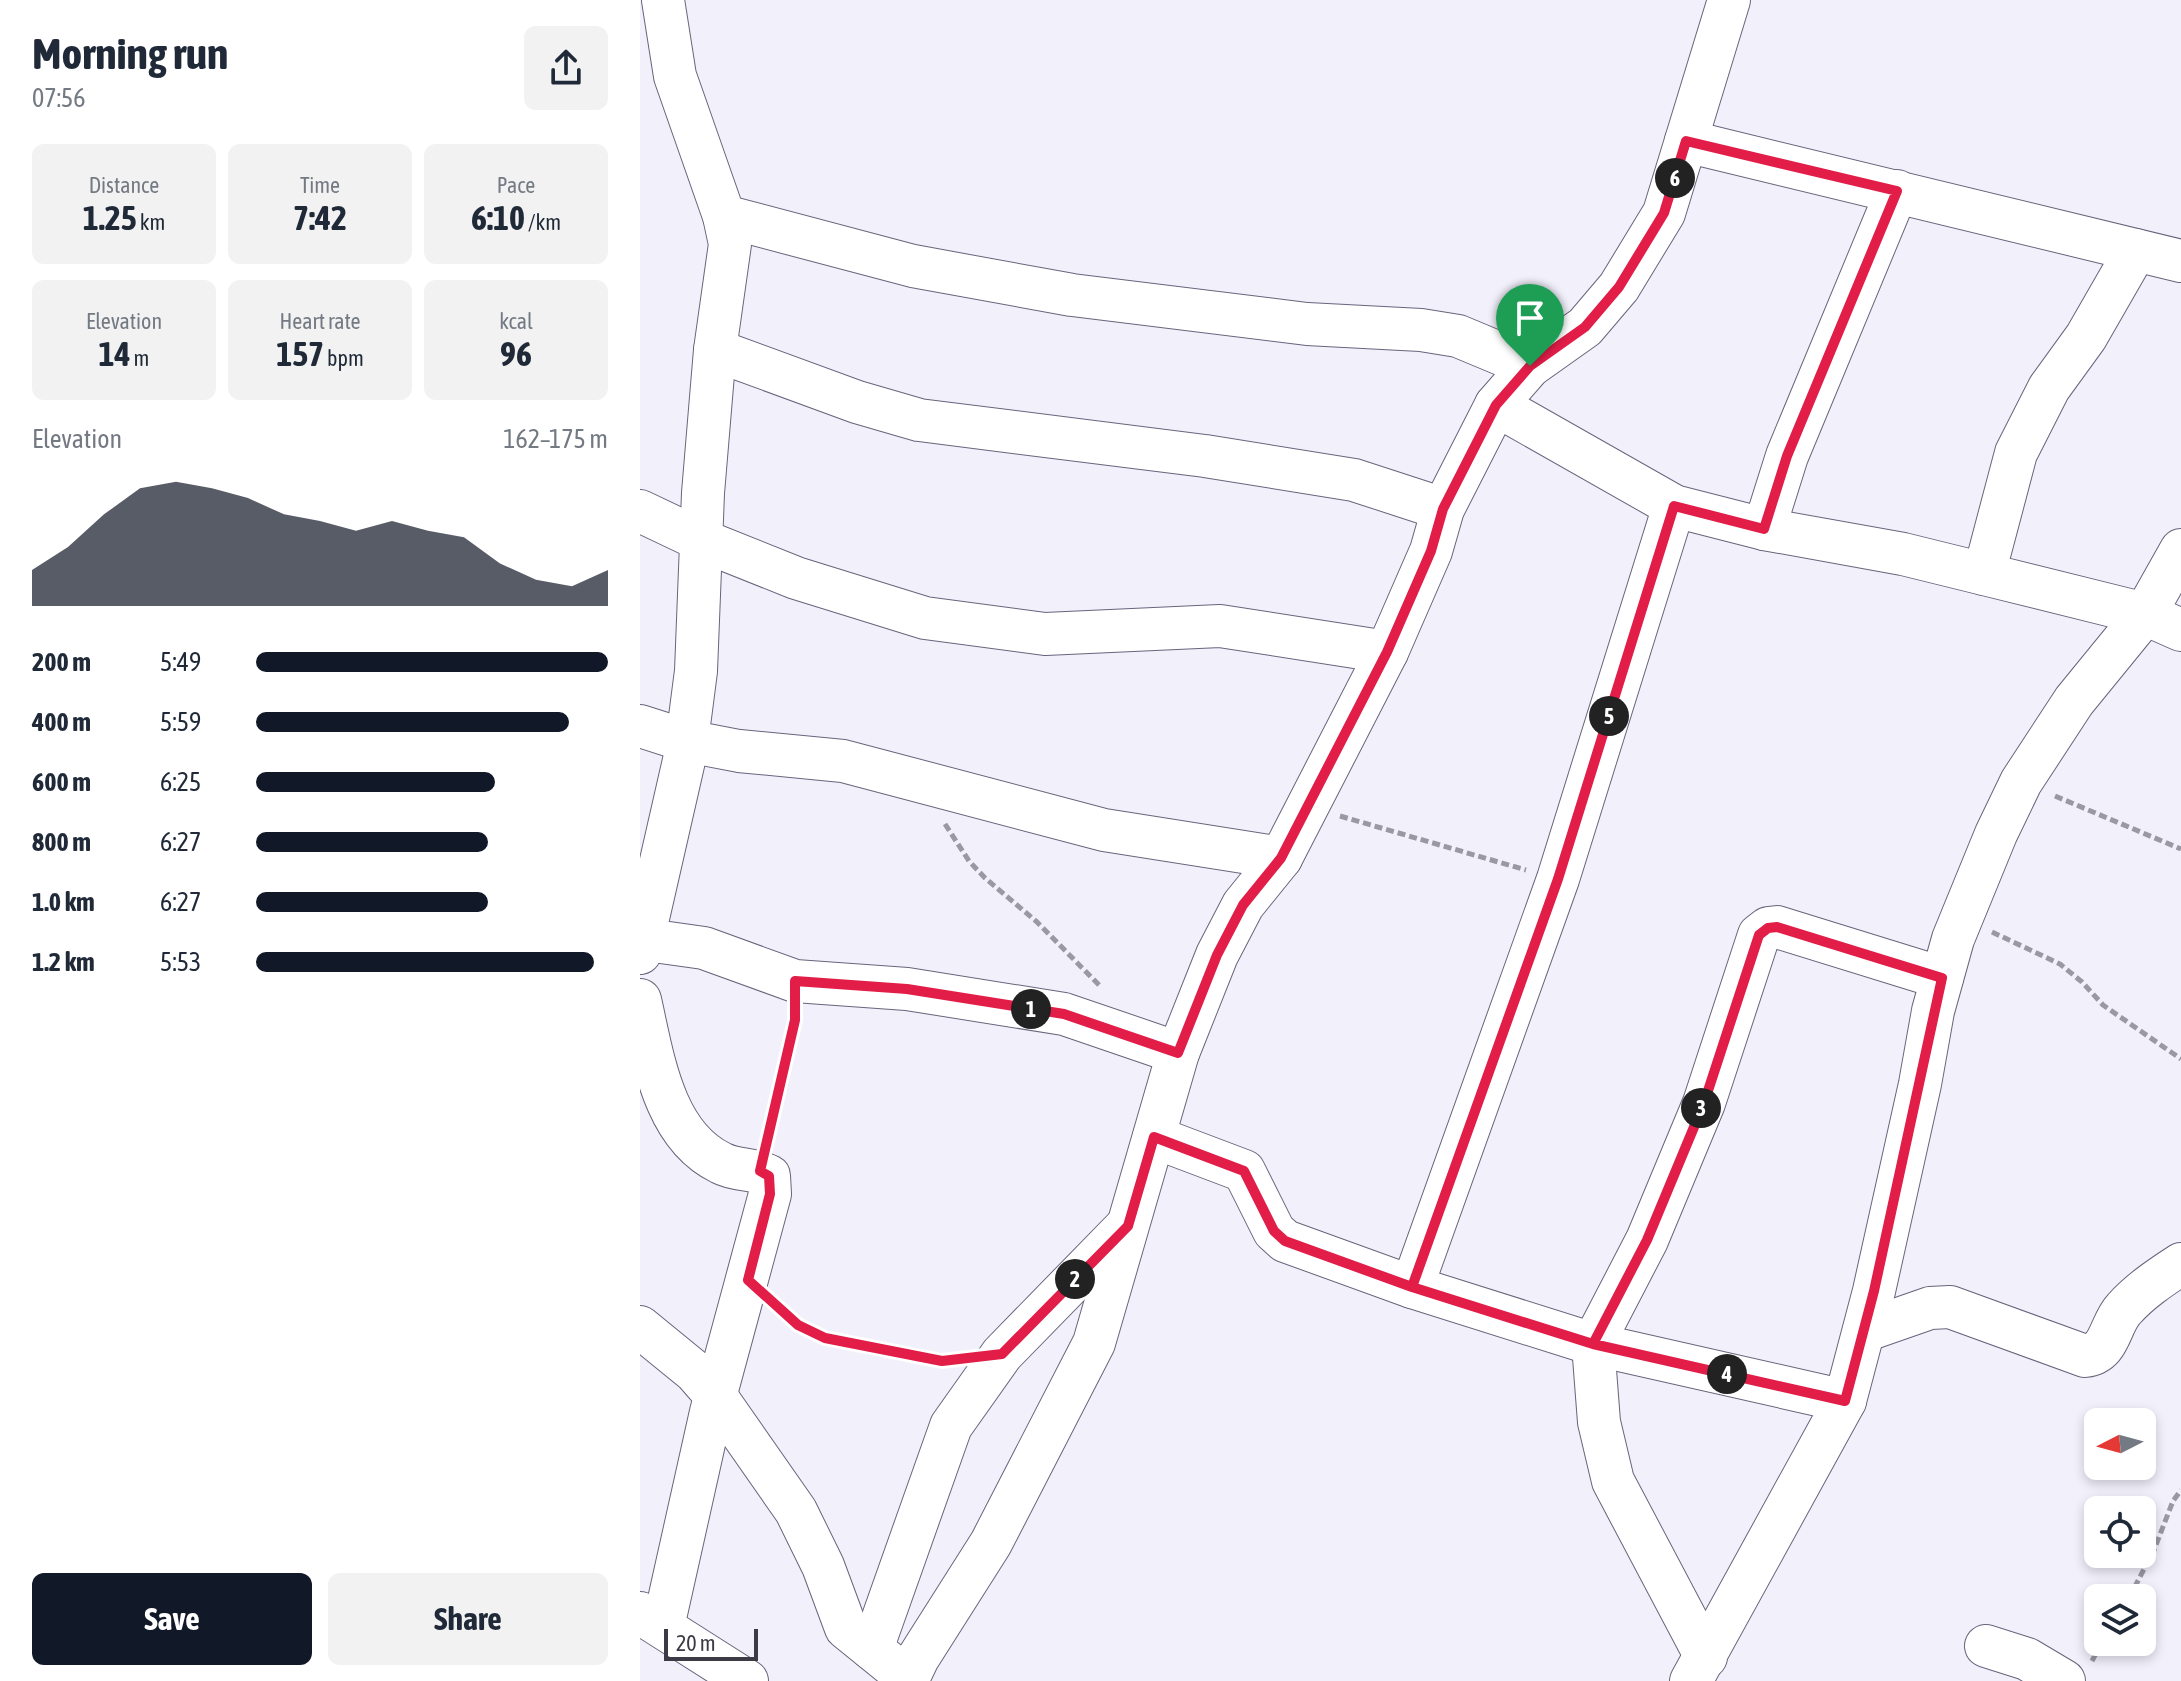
<!DOCTYPE html>
<html lang="en">
<head>
<meta charset="utf-8">
<style>
  body { margin:0; font-family:"Asap Condensed",sans-serif; background:#f2f2f3; color:#1f2937; height:100vh; display:flex; flex-direction:column; font-size:30px; white-space:nowrap }
  * { box-sizing:border-box; margin:0 }
  p { font-size:26px; color:#747a83 }
  .icon { flex:none; width:44px; height:44px; fill:none; stroke:currentColor; stroke-width:2; stroke-linecap:round; stroke-linejoin:round }
  .map { position:relative; flex:1; overflow:hidden }
  .drawer { display:flex; flex-direction:column; background:#fff; width:640px }
  .drawer>* { flex:none }
  .needle { width:52px; rotate:264deg }
  .buttons { position:absolute; left:1444px; top:1408px; display:grid; gap:16px }
  .buttons a { display:grid; place-items:center; width:72px; height:72px; border-radius:12px; background:#fff; box-shadow:0 4px 12px #0003; font-size:40px }
  .scale { position:absolute; left:24px; bottom:20px; width:94px; box-sizing:border-box; padding-left:8px; border:4px solid #3b3a45; border-top:0; font-size:22px; line-height:28px; white-space:nowrap; color:#3b3a45; -webkit-text-stroke:6px #fff; paint-order:stroke }
  .pin { position:absolute; display:grid; place-items:center; width:68px; height:68px; color:#fff; margin:-82px -34px; border-radius:50% 50% 50% 0; rotate:-45deg; box-shadow:0 0 8px #0007 }
  .pin .icon { rotate:45deg }
  .km { position:absolute; width:40px; height:40px; margin:-20px; border-radius:50%; background:#222; color:#fff; font-size:22px; line-height:40px; text-align:center }
  .round { display:grid; place-items:center; flex:none; width:84px; height:84px; border-radius:12px; background:#f2f2f3 }
  .headline { display:flex; align-items:center; justify-content:space-between; height:136px; padding:0 32px }
  h1 { font-size:44px; font-weight:700; line-height:60px }
  .figures { display:grid; grid-template-columns:repeat(3,1fr); gap:12px; height:136px; padding:8px 32px }
  .figures div { display:grid; align-content:center; border-radius:12px; background:#f2f2f3; text-align:center }
  .figures b { font-size:34px; font-weight:700 }
  .figures small { font-size:22px; font-weight:400 }
  .figures p { font-size:22px }
  .chart { height:224px; padding:16px 32px }
  .chart p { display:flex; justify-content:space-between }
  .chart svg { width:100%; height:144px; margin-top:8px; fill:#111827; opacity:.7 }
  .primary-button { display:flex; gap:16px; margin-top:auto; padding:16px 32px }
  .primary-button a { flex:1; height:92px; border-radius:12px; background:#111827; color:#fff; font-size:32px; font-weight:700; line-height:92px; text-align:center }
  .primary-button a+a { background:#f2f2f3; color:#1f2937 }
  ul { padding:0 32px; list-style:none; font-size:26px }
  li { display:grid; grid-template-columns:128px 96px 1fr; align-items:center; height:60px }
  li i { height:20px; border-radius:10px; background:#111827 }
  main { display:flex; flex:1; min-height:0 }
  .map>svg:first-child { display:block }
</style>
</head>
<body>
<main>
<section class="drawer">
<div class="headline"><div><h1>Morning run</h1><p>07:56</p></div><a class="round"><svg class="icon" aria-label="share" viewBox="0 0 24 24"><path d="M12 15V3M7 8l5-5 5 5M5 13v7h14v-7"/></svg></a></div>
<div class="figures">
<div><p>Distance</p><b>1.25<small> km</small></b></div>
<div><p>Time</p><b>7:42</b></div>
<div><p>Pace</p><b>6:10<small> /km</small></b></div>
</div>
<div class="figures">
<div><p>Elevation</p><b>14<small> m</small></b></div>
<div><p>Heart rate</p><b>157<small> bpm</small></b></div>
<div><p>kcal</p><b>96</b></div>
</div>
<div class="chart"><p><span>Elevation</span>162–175 m</p>
<svg viewBox="0 0 160 44" preserveAspectRatio="none"><path d="M0 44V33L10 26L20 16L30 8L40 6L50 8L60 11L70 16L80 18L90 21L100 18L110 21L120 23L130 31L140 36L150 38L160 33V44z"/></svg>
</div>
<ul>
<li><b>200 m</b>5:49<i style="width:100%"></i></li>
<li><b>400 m</b>5:59<i style="width:89%"></i></li>
<li><b>600 m</b>6:25<i style="width:68%"></i></li>
<li><b>800 m</b>6:27<i style="width:66%"></i></li>
<li><b>1.0 km</b>6:27<i style="width:66%"></i></li>
<li><b>1.2 km</b>5:53<i style="width:96%"></i></li>
</ul>
<div class="primary-button"><a>Save</a><a>Share</a></div>
</section>
<div class="map">
<svg width="1541" height="1681" viewBox="0 0 1541 1681">
  <rect width="100%" height="100%" fill="#f1f0fb"/>
  <g fill="none" stroke-linecap="round" stroke-linejoin="round">
    <defs>
      <g id="minor">
        <path d="M1046 141 1541 261"/>
        <path d="M84 216 273 266 432 295 667 324 781 330 818 336 890 366"/>
        <path d="M75 350 217 402 279 420 565 456 714 480 803 509"/>
        <path d="M856 405 1034 506 1124 529 1263 554 1344 574 1505 614 1541 630"/>
        <path d="M0 511 61 540 156 578 285 618 405 634 580 626 747 652"/>
        <path d="M1124 529 1147 456 1257 191"/>
        <path d="M1344 574 1376 453 1409 388 1446 337 1496 250"/>
        <path d="M0 726 47 741 99 751 203 761 464 830 641 858"/>
        <path d="M0 939 64 948 155 981 267 989 424 1014 538 1053"/>
        <path d="M0 953 45 756 56 671 63 493 75 350 90 244 84 216 35 76 23 0"/>
        <path d="M0 1000C13 1057 23 1135 81 1163 96 1171 114 1168 129 1176L130 1194 71 1412 23 1627"/>
        <path d="M514 1137 604 1171 634 1231 645 1241 772 1287 953 1344 1205 1401"/>
        <path d="M772 1287 918 879 1034 506"/>
        <path d="M0 1327 55 1372 75 1395 156 1511 183 1566 206 1628 253 1666"/>
        <path d="M1224 1331 1290 1308 1310 1307 1445 1356C1471 1353 1469 1325 1484 1309 1500 1291 1521 1277 1541 1264"/>
        <path d="M0 1613 107 1681"/>
        <path d="M1346 1646 1387 1659 1424 1681"/>
        <path d="M232 1649 311 1426 362 1354 484 1229"/>
        <path d="M1066 1657 973 1481 959 1422 953 1344 1007 1240 1064 1103 1119 935 1128 928 1137 927 1302 978"/>
        <path d="M267 1681 278 1658 351 1543 454 1343 538 1053 577 955 603 905 641 858 747 652 791 551 803 509 856 405 890 366 945 327 979 287 1024 213 1089 0"/>
        <path d="M1051 1681 1205 1401 1234 1291 1280 1084 1293 1011 1313 939 1356 834 1381 782 1434 701 1505 614 1541 550"/>
      </g>
    </defs>
    <use href="#minor" stroke="#67657c" stroke-width="44"/>
    <g stroke="#9998a3" stroke-width="5" stroke-dasharray="8 4" stroke-linecap="butt">
      <path d="M1415 796 1541 849"/>
      <path d="M700 816 886 870"/>
      <path d="M305 824 329 861 345 878 397 922 461 987"/>
      <path d="M1352 932 1420 964 1442 982 1463 1005 1541 1059"/>
      <path d="M127 1139 155 1016"/>
      <path d="M136 1305 158 1325 185 1338 288 1359H313"/>
      <path d="M1489 1598 1514 1550 1533 1501 1541 1490"/>
      <path d="M1452 1661 1462 1642"/>
    </g>
    <use href="#minor" stroke="#fff" stroke-width="42"/>
  </g>
  <g fill="none" stroke-linecap="round" stroke-linejoin="round">
    <defs>
      <path id="route" d="M890 366 856 405 803 509 791 551 747 652 641 858 603 905 577 955 538 1053 424 1014 267 989 155 981V1020L120 1171 129 1176 130 1194 108 1280 158 1325 185 1338 302 1361 362 1354 488 1226 514 1137 604 1171 634 1231 645 1241 772 1287 953 1344 1007 1240 1064 1103 1119 935 1128 928 1137 927 1302 978 1234 1291 1205 1401 953 1344 772 1287 918 879 1034 506 1124 529 1147 456 1257 191 1046 141 1024 213 979 287 945 327 890 366"/>
    </defs>
    <use href="#route" stroke="#fff" stroke-width="16"/>
    <use href="#route" stroke="#e11d48" stroke-width="10"/>
  </g>
</svg>
<div class="buttons">
<a><svg class="needle" viewBox="-14 -14 28 28"><path d="M0-13l5 13h-10z" fill="#e53935"/><path d="M0 13l5-13h-10z" fill="#747a83"/></svg></a>
<a><svg class="icon" aria-label="locate" viewBox="0 0 24 24"><circle cx="12" cy="12" r="6"/><path d="M12 2v4M12 18v4M2 12h4M18 12h4"/></svg></a>
<a><svg class="icon" aria-label="layers" viewBox="0 0 24 24"><path d="M12 4l9 5-9 5-9-5zM3 14l9 5 9-5"/></svg></a>
</div>
<div class="scale">20 m</div>
<div class="pin" style="left:890px;top:366px;background:#1e9e55"><svg class="icon" aria-label="arrive" viewBox="0 0 24 24"><path d="M6 21V4h12l-3 4 3 4H6"/></svg></div>
<b class="km" style="left:391px;top:1009px">1</b>
<b class="km" style="left:435px;top:1279px">2</b>
<b class="km" style="left:1061px;top:1108px">3</b>
<b class="km" style="left:1087px;top:1374px">4</b>
<b class="km" style="left:969px;top:716px">5</b>
<b class="km" style="left:1035px;top:178px">6</b>
</div>
</main>
</body>
</html>
